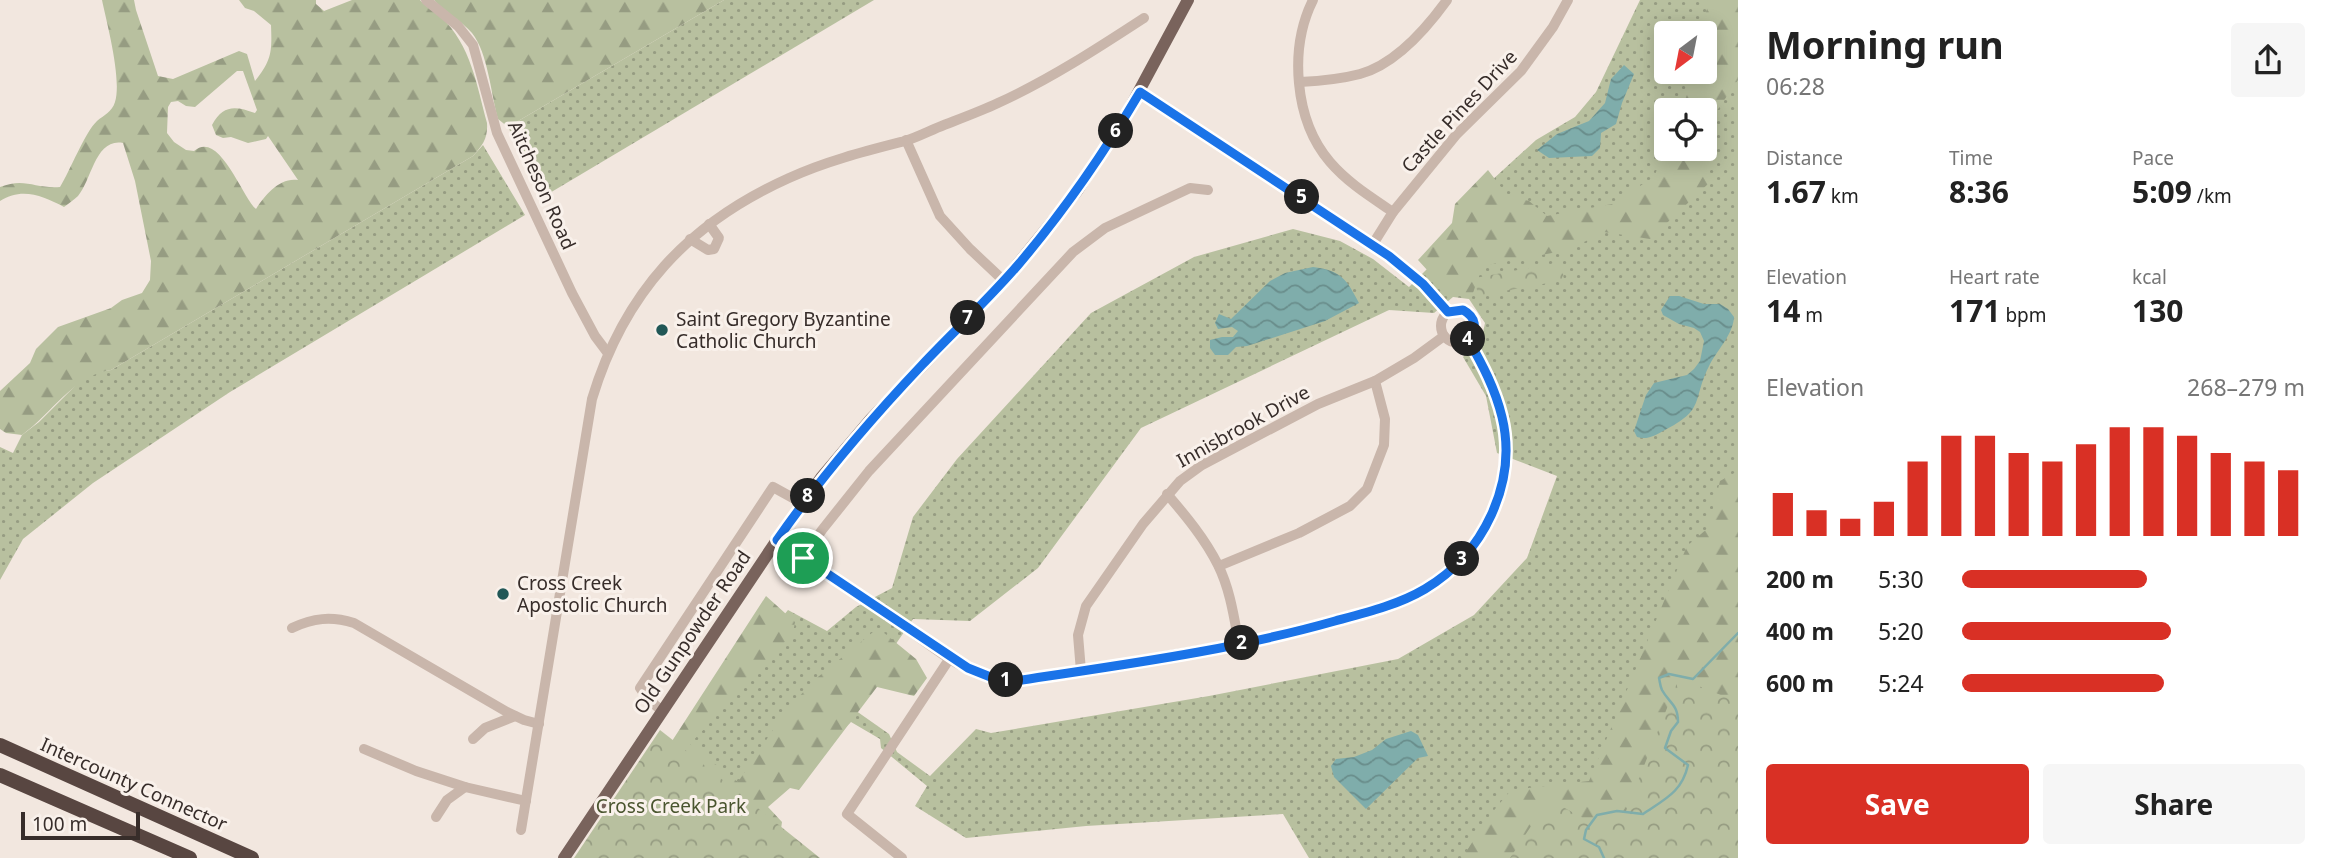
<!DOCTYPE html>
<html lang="en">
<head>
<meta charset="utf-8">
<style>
  body { margin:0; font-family:"Noto Sans",sans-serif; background:#f6f6f6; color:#222; height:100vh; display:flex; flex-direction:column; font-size:26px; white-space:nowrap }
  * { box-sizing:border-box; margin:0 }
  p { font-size:23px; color:#767676 }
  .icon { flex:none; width:38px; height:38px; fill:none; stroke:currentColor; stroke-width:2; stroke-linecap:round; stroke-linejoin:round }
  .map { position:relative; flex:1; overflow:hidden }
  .sheet { display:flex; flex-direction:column; background:#fff; width:595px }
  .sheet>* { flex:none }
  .needle { width:46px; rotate:212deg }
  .fabs { position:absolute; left:1654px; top:21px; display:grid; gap:14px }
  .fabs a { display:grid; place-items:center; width:63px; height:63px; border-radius:7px; background:#fff; box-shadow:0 4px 18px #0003; font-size:35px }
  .scale { position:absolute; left:21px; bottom:18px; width:119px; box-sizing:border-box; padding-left:7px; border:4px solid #372d2a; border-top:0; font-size:19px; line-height:24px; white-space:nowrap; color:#372d2a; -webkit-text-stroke:5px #f9f1eb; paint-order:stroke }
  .pin { position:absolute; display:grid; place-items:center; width:60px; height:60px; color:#fff; margin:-30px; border:4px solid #fff; border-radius:50%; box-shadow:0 2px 7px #0007 }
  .km { position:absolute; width:35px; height:35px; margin:-18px; border-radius:50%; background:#222; color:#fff; font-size:19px; line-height:35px; text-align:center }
  .round { display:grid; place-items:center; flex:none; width:74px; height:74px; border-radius:7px; background:#f6f6f6 }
  .head { display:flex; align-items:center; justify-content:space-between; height:119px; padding:0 28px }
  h1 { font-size:38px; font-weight:700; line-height:52px }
  .stats { display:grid; grid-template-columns:repeat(3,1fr); gap:10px; height:119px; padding:7px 28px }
  .stats div { display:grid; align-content:center }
  .stats b { font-size:30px; font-weight:700 }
  .stats small { font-size:19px; font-weight:400 }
  .stats p { font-size:19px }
  .chart { height:196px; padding:14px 28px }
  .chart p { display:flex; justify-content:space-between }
  .chart svg { width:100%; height:126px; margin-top:7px; stroke:#d93025; stroke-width:6 }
  .button { display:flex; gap:14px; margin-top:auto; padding:14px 28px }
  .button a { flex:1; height:80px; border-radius:7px; background:#d93025; color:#fff; font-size:28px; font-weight:700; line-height:80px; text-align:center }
  .button a+a { background:#f6f6f6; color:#222 }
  ul { padding:0 28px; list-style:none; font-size:23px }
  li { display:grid; grid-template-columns:112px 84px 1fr; align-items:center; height:52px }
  li i { height:18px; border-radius:9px; background:#d93025 }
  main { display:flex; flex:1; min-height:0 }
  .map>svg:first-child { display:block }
</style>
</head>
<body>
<main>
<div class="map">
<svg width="1738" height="858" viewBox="0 0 1738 858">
  <defs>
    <pattern id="grass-dots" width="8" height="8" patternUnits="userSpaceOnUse" patternTransform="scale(1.75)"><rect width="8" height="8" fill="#b8c09f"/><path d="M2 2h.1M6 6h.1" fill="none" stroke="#969c82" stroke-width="1.8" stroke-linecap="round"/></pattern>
    <pattern id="forest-firs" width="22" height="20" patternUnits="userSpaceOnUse" patternTransform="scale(1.75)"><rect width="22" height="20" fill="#b8c09f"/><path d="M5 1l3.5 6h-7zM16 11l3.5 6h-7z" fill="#969c82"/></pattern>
    <pattern id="park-crowns" width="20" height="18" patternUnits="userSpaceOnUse" patternTransform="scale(1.75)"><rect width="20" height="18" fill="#b8c09f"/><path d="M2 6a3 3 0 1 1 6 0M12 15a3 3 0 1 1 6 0" fill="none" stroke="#969c82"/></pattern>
    <pattern id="water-waves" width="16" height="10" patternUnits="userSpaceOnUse" patternTransform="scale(1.75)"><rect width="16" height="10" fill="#7fadab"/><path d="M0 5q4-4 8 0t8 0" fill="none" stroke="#698d8b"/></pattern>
  </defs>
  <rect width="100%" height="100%" fill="#f2e7df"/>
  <g fill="url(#grass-dots)" fill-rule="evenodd">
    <path d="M724 0H874L543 197 508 127Z"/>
    <path d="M1640 0H1738V702L1626 811 1508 858H1309L1283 814 1086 826 966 838 915 806 927 786 881 748 880 739 851 722 754 815 670 754 788 610 827 631 856 607 892 588 913 517 957 459 1091 313 1194 257 1293 229 1340 241 1373 259 1409 287 1451 245 1479 192 1536 140 1575 117 1596 92ZM1666 33H1704V72H1666ZM1666 110H1704V149H1666ZM1453 297 1469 299 1485 323 1482 337 1463 357 1486 396 1497 453 1557 476 1527 558 1474 615 1398 659 1209 696 991 733 976 729 930 776 897 752 889 734 852 708 913 619 970 621 1038 568 1141 428 1389 310 1434 313Z"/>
    <path d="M483 145 525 215 230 392 93 483 23 539 0 580V447L13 453 22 435 39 422 81 380 97 372 111 370 473 156Z"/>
  </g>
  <g fill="url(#forest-firs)" fill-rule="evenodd">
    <path d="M102 0H134L136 10 158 76 173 79 239 51 247 54 255 81C272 60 272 51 271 25L254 11 245 8 239 0H316V4L324 11 352 0H420C426 7 434 11 441 17 471 45 477 86 487 123 488 138 483 145 473 156L111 370C74 375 51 414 22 435L6 433 0 429V391L30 363 36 349 58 327 111 308 122 300 142 293 150 280 151 261 135 181 123 143C95 138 92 180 78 196 74 200 69 203 64 207 43 196 22 187 0 201V187C25 177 35 189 60 187 70 171 85 132 97 121 104 115 112 112 115 102 122 79 107 24 102 0ZM237 71H243L257 110 255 113C236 106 223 104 212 125L216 135 223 138 231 137 248 143 266 139 268 136 298 180C280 177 265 195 256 209 242 197 219 129 194 151L186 150 174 142 167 133 168 107 171 102 178 101 186 106 195 107Z"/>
    <path d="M434 0H724L508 127 498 119C491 94 488 53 472 33 461 20 445 13 434 0Z"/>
    <path d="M1710 0H1738V80L1705 128 1704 110H1681L1696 72H1704V33H1699Z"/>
    <path d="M1705 139 1709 183 1650 239 1604 232 1568 250 1482 266 1473 293H1448L1418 260 1452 223 1455 204 1488 170 1507 195 1529 201 1547 216 1612 204 1654 177 1666 147V149H1704Z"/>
    <path d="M1738 471V858H1462L1490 815 1511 790 1589 781 1687 546 1708 528 1720 481Z"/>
    <path d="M766 596 795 622 793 633 690 744 738 782 783 715 813 681 878 628 916 659 927 678 914 696 877 687 799 790 790 788 768 807 782 822 779 843 650 775Z"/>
  </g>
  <g fill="url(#park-crowns)">
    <path d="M1561 262 1564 280 1478 296 1475 278Z"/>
    <path d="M1679 678 1738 702V858H1510L1549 799 1593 824 1626 811Z"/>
    <path d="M660 730 674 741 820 858H574Z"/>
  </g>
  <g fill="url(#water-waves)">
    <path d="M1624 65 1634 74 1622 103 1616 124 1601 133 1600 148 1592 156 1549 158 1537 150 1557 134 1589 121 1605 103 1611 79Z"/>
    <path d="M1313 267C1341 270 1347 280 1359 303L1325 321 1247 346 1236 347 1228 355H1215L1210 348V340L1222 337H1233L1238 331 1232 327 1218 329 1215 323 1219 314 1231 319 1270 281 1285 273Z"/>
    <path d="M1670 296H1679L1704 304H1720L1728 309 1734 317C1733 334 1719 348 1710 364 1691 401 1707 409 1663 431 1654 436 1647 440 1637 437L1634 431 1646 395 1654 383 1687 375 1694 369 1700 361 1704 341 1700 332 1694 328 1679 324 1663 315 1661 310Z"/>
    <path d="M1411 731 1418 735 1428 756 1418 758 1366 809 1334 777 1331 766 1336 759 1354 757 1372 750 1386 739Z"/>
  </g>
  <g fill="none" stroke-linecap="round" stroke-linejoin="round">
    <path stroke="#7fadab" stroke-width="2.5" d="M1604 858 1599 847 1584 839 1586 830 1597 815 1617 811 1643 814C1665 799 1682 792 1688 765L1665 748 1671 731 1678 722C1678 704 1669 703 1662 690 1660 686 1660 682 1659 678L1669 674 1693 679 1738 633"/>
    <g stroke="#c9b6ab" stroke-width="10">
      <path d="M426 0 458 26 473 45 497 133 572 293 595 336 607 352"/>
      <path d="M1313 0C1289 48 1294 120 1330 162 1348 183 1371 197 1393 212"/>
      <path d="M1300 82C1320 81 1341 79 1360 74 1396 64 1426 29 1447 0"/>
      <path d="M1140 92 1389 256 1422 284 1448 312"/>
      <path d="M906 140 940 216 970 249 1004 281"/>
      <path d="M690 239 708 250 714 249 719 238 709 224"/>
      <path d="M1373 244 1393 212 1456 135 1521 71 1553 27 1568 0"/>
      <circle cx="1458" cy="326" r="17"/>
      <path d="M1167 494C1186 516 1205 539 1218 565 1230 589 1234 617 1239 644"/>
      <path d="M777 540C819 569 861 597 903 626 931 645 961 672 994 678 1019 683 1043 677 1068 673 1104 668 1141 661 1177 654 1233 645 1287 634 1342 619 1369 611 1397 604 1422 591 1479 561 1515 490 1504 427 1499 394 1483 367 1468 339"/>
      <path d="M803 558 822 530 869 471 1073 252 1105 228 1190 188 1208 190"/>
      <path d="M1219 566 1299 533 1350 506 1367 489 1384 445 1385 419 1375 381"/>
      <path d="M292 628C313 618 331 616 354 623L507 712 524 720 539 724"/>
      <path d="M1081 671 1078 635 1086 606 1143 524 1180 481 1202 465 1318 404 1375 381 1414 358 1444 336"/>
      <path d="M662 711 647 698 640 688 773 487 802 503"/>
      <path d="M473 739 485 728 515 716"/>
      <path d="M364 749 416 771 465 787 526 801"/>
      <path d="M436 817 447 800 465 787"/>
      <path d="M521 830 592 399C624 293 688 223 789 178 826 161 866 151 905 141 918 137 931 130 944 125 962 118 981 111 998 103 1049 80 1098 48 1144 18"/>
      <path d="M902 858 847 814 950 658"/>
    </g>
    <path stroke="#79635c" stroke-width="12" d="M564 858 777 540 821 478 871 419 1004 281 1077 191 1125 117 1188 0"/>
    <g stroke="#584641" stroke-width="14">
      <path d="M0 745 252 858"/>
      <path d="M0 775 190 858"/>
    </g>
  </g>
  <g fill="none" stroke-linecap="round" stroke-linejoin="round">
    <defs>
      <path id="route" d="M1140 92 1389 256 1423 284 1448 312 1463 310C1476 317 1478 329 1468 339 1482 364 1495 388 1502 417 1518 483 1483 555 1425 589 1398 605 1365 613 1335 621 1233 650 1127 664 1022 680L993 678 968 668 777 540C821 477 870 420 922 365 954 331 988 300 1018 265 1064 211 1104 153 1140 92Z"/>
    </defs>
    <use href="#route" stroke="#fff" stroke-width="14"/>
    <use href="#route" stroke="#1a73e8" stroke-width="9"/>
  </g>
  <g fill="#215756" stroke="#f9f1eb" stroke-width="2.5">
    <circle cx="662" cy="330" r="7"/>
    <circle cx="503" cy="594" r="7"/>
  </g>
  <g text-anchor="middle" stroke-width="6" stroke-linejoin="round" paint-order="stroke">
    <g font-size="19" fill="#372d2a" stroke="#f9f1eb">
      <text transform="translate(1459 111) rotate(-47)" y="7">Castle Pines Drive</text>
      <text transform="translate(542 185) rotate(66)" y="7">Aitcheson Road</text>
      <text transform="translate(1243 426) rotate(-29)" y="7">Innisbrook Drive</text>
      <text transform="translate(692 632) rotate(-56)" y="7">Old Gunpowder Road</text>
      <text transform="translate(134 784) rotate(24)" y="7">Intercounty Connector</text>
    </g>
    <g font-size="19" fill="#372d2a" stroke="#f9f1eb" text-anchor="start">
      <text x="676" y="326">Saint Gregory Byzantine<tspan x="676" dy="22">Catholic Church</tspan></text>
      <text x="517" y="590">Cross Creek<tspan x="517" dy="22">Apostolic Church</tspan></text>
    </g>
    <g font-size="19" fill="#4a552f" stroke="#f9f1eb">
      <text x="671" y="813">Cross Creek Park</text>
    </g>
  </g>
</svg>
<div class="fabs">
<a><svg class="needle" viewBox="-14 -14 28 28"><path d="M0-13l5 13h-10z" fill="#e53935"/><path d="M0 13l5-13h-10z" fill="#767676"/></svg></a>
<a><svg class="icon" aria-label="locate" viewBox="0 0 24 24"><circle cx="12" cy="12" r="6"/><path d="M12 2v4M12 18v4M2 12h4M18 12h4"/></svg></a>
</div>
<div class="scale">100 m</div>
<div class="pin" style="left:803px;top:558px;background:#1e9e55"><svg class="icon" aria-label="arrive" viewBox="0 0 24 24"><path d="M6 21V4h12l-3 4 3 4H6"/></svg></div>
<b class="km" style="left:1006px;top:680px">1</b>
<b class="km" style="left:1242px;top:643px">2</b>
<b class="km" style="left:1462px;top:559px">3</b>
<b class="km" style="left:1468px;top:339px">4</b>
<b class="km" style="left:1302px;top:197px">5</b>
<b class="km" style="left:1116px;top:131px">6</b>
<b class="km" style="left:968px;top:318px">7</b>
<b class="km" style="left:808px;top:496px">8</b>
</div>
<section class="sheet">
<div class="head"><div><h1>Morning run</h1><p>06:28</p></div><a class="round"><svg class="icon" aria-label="share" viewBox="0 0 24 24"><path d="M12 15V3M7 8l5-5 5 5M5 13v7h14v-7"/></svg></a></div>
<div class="stats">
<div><p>Distance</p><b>1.67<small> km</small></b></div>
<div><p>Time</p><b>8:36</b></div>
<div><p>Pace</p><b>5:09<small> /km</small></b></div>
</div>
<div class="stats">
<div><p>Elevation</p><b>14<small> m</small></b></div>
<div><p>Heart rate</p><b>171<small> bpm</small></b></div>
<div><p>kcal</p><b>130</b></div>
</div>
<div class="chart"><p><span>Elevation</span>268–279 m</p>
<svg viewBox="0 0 160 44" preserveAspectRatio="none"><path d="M5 44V29M15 44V35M25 44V38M35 44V32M45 44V18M55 44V9M65 44V9M75 44V15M85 44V18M95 44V12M105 44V6M115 44V6M125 44V9M135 44V15M145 44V18M155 44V21"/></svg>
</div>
<ul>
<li><b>200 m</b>5:30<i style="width:54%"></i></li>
<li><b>400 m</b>5:20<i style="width:61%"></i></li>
<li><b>600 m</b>5:24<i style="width:59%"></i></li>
</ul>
<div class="button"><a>Save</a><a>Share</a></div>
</section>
</main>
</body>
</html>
